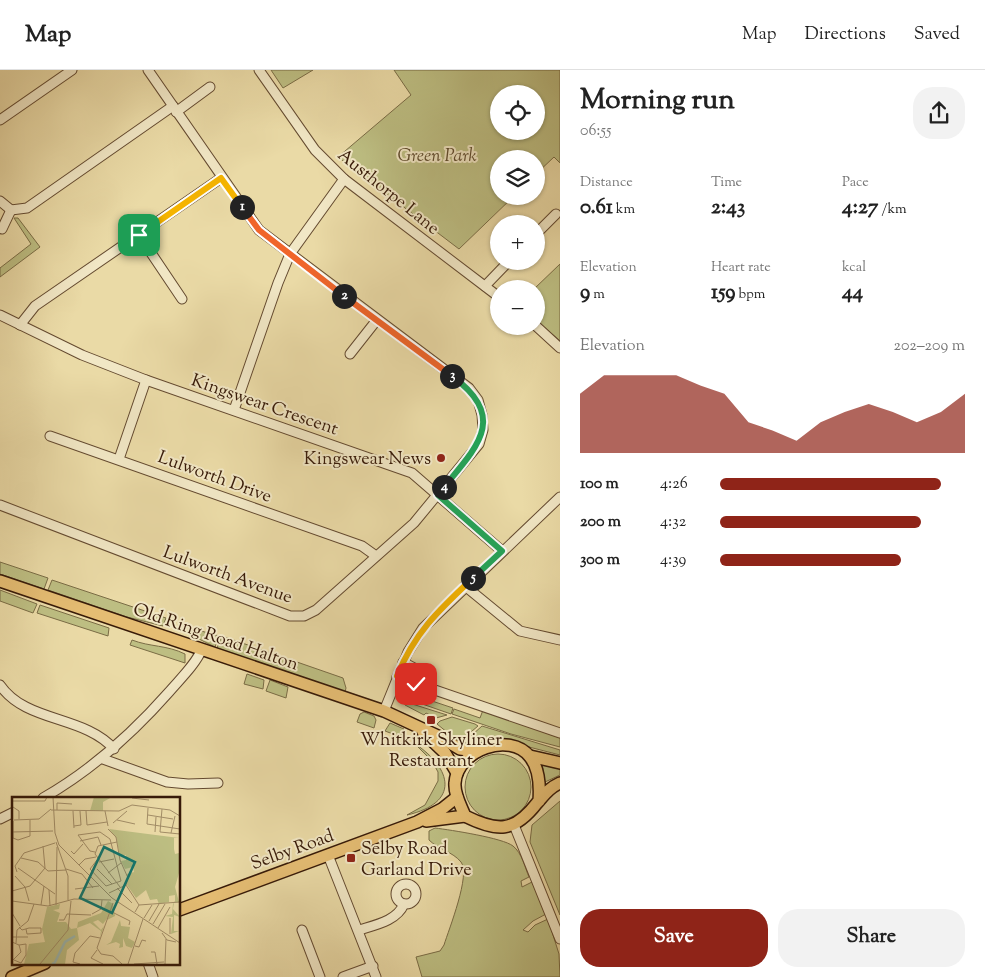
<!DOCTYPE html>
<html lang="en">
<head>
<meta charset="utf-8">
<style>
  body { margin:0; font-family:"Sorts Mill Goudy",serif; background:#f2f2f2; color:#222; height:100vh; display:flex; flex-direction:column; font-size:19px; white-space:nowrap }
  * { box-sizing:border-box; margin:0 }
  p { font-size:16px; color:#767676 }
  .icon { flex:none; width:28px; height:28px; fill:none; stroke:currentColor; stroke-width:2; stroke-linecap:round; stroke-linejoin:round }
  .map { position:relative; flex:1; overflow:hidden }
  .sheet { display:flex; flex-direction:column; background:#fff; width:425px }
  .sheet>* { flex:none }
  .fabs { position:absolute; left:490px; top:15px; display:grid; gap:10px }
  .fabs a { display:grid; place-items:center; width:55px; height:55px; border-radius:50%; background:#fff; box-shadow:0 1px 4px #0004; font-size:25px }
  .pin { position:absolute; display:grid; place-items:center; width:42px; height:42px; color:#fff; margin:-21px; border-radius:10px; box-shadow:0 2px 8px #0006 }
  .km { position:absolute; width:25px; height:25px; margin:-12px; border-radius:50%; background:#222; color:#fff; font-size:14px; line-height:25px; text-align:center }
  .round { display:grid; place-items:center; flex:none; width:52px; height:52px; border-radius:20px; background:#f2f2f2 }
  .summary { display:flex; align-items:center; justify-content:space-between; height:85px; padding:0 20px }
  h1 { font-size:28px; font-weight:800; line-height:38px }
  .metrics { display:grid; grid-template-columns:repeat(3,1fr); gap:8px; height:85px; padding:5px 20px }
  .metrics div { display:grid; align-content:center }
  .metrics b { font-size:21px; font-weight:800 }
  .metrics small { font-size:14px; font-weight:400 }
  .metrics p { font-size:14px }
  .chart { height:140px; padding:10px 20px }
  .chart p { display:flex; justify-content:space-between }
  .chart svg { width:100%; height:90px; margin-top:5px; fill:#8f2418; opacity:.7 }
  .primary-button { display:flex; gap:10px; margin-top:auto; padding:10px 20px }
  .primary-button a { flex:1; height:58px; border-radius:20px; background:#8f2418; color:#fff; font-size:20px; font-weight:800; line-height:58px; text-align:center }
  .primary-button a+a { background:#f2f2f2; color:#222 }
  ul { padding:0 20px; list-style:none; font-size:16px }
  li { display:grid; grid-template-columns:80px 60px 1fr; align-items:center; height:38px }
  li i { height:12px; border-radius:6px; background:#8f2418 }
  header { display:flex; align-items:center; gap:30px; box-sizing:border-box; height:70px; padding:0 25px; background:#fff; border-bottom:1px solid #e0e0e0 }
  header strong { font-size:24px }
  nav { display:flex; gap:28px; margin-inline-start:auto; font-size:18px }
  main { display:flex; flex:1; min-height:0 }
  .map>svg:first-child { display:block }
</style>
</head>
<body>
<header>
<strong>Map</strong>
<nav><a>Map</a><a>Directions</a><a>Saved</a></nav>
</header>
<main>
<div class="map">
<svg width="560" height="907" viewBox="0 0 560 907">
  <rect width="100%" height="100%" fill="#eadaa6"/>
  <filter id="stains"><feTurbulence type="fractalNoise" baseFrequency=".004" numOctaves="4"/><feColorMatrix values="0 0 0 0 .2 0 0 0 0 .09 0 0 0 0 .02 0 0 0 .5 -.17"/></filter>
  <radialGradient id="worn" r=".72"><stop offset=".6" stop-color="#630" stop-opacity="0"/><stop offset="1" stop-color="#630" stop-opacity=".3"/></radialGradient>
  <g fill="#bdbe82" stroke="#7a6c45" fill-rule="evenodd">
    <path d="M271 0H313L283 18Z"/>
    <path d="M394 0H560V93L554 87 536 104V89H499V126H514L459 179 338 87 411 25ZM499 24H536V61H499Z"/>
    <path d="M14 148H18L40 177 0 207V198L31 174Z"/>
    <path d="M560 194V271L536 250V219H534Z"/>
    <path d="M0 492 48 508 44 519 0 504Z"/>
    <path d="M52 510 166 548 163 556 127 547 48 520Z"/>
    <path d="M0 520 37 534 33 543 0 531Z"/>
    <path d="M40 535 109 558 108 566 37 543Z"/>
    <path d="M194 559 219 566 215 577 193 566Z"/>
    <path d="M222 566 343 608 346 618 345 622 217 578Z"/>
    <path d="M132 570C150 577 167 575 185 584V593L130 575Z"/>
    <path d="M247 604 264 610 263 619 244 614Z"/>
    <path d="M270 610 288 617 286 628 266 621Z"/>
    <path d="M406 616 421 620 420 627 453 638 451 644 402 627Z"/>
    <path d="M403 630 409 633 447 645 436 648 426 643 424 645 405 635Z"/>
    <path d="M454 639 480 648 483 640 560 668V677L511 664 452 644Z"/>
    <path d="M364 642 374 646 376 650 374 658 357 652 360 644Z"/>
    <path d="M452 647 475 654 478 656 459 672 437 654 440 651Z"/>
    <path d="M390 653 404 659 401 667 385 661Z"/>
    <path d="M482 656 560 680V685L498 669 475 674H462Z"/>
    <path d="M414 673C453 699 460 733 407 745L425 735 438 711V702L432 691Z"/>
    <circle cx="498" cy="717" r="33"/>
    <path d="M542 694 560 696V705L545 712Z"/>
    <path d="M560 731V845L530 772 532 755Z"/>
    <path d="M435 758C451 760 503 768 513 776 522 783 525 798 529 807L521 811 522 817 532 812 546 844 533 851 523 860 528 862 535 855 548 849 559 884 560 907H422L416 887 440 881 444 875C449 859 471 804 461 792 453 782 438 779 429 770V761Z"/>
  </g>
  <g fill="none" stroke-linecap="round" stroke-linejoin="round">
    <defs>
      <g id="minor">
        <path d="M259 0 315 80 344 109 499 227"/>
        <path d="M176 42 210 17"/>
        <path d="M0 50 72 0"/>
        <path d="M0 131 11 140 27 138 173 36"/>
        <path d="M2 159 11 140"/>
        <path d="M536 164 556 144"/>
        <path d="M139 165 182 229"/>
        <path d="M485 216 509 191"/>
        <path d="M0 245 82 285 146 310 412 403 502 481"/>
        <path d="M20 255 35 236 221 108"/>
        <path d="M536 256 560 278"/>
        <path d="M350 284 376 251"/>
        <path d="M234 340 278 213 290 184 344 109"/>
        <path d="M50 366 362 476 376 486"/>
        <path d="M119 389 146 310"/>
        <path d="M0 435 290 546H304L316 540 414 453 479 374 483 360 482 345 478 330 469 318 259 160 148 0"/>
        <path d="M465 516 520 561 560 570"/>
        <path d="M403 592 416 599 430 619"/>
        <path d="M397 607 560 663"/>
        <path d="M0 615C26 653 84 645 114 679"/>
        <path d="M384 641 408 582 423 558 560 427"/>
        <path d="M103 689 167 712 188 714 218 713"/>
        <path d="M43 728C92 700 132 664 169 622 181 608 195 595 202 579"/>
        <path d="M0 749 14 742"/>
        <path d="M514 755 560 869"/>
        <path d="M328 785 376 907"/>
        <circle cx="406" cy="824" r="10"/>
        <path d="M302 860 320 907"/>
        <path d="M359 860C375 855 397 851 404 834"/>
        <path d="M148 893 153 907"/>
        <path d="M343 907 373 896"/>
      </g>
      <g id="major">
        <path d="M0 511 384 641 440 667 460 679 476 681"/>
        <path d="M423 662 445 683 457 703"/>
        <path d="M530 686 560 693"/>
        <path d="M539 731C540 717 540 699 530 687 510 661 457 680 455 713 454 724 461 736 465 746 497 762 514 763 537 733 545 724 549 718 560 713"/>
        <path d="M426 751 465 746"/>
        <path d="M179 840 417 752 442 739 457 727"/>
        <path d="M12 907 45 893"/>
      </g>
    </defs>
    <use href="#minor" stroke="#644a30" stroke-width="11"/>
    <use href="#major" stroke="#371a08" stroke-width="14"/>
    <use href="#minor" stroke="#f1e7c5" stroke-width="9"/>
    <use href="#major" stroke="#e5bd73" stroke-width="11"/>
  </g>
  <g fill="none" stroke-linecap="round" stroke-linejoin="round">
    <defs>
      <path id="split-1" d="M139 165 221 108 242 137"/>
      <path id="split-2" d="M242 137 259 160 344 226"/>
      <path id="split-3" d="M344 226 452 306"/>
      <path id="split-4" d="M444 417C478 376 508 347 452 306"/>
      <path id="split-5" d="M444 417 438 425 502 481 473 508"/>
      <path id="split-6" d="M416 614 397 606C415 562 439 540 473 508"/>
    </defs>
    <use href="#split-1" stroke="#fff" stroke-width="10"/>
    <use href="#split-2" stroke="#fff" stroke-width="10"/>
    <use href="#split-3" stroke="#fff" stroke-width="10"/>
    <use href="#split-4" stroke="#fff" stroke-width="10"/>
    <use href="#split-5" stroke="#fff" stroke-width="10"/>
    <use href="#split-6" stroke="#fff" stroke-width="10"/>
    <use href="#split-1" stroke="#f5b400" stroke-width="6"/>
    <use href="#split-2" stroke="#f0652b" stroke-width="6"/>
    <use href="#split-3" stroke="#f0652b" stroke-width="6"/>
    <use href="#split-4" stroke="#22a559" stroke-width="6"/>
    <use href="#split-5" stroke="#22a559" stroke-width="6"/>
    <use href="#split-6" stroke="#f5b400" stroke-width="6"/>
  </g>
  <g fill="#8f2418" stroke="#f1e7c5" stroke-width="2">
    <circle cx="441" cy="388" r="5"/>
    <rect x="426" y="645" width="10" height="10" rx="2.5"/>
    <rect x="346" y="783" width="10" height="10" rx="2.5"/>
  </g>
  <g text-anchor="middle" stroke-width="4" stroke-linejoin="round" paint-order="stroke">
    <g font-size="18" font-style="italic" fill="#5f4b2d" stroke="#f1e7c5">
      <text x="437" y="91">Green Park</text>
    </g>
    <g font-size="18" fill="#371a08" stroke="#f1e7c5">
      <text transform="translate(389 121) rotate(39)" y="6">Austhorpe Lane</text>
      <text transform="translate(265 334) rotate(19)" y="6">Kingswear Crescent</text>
      <text transform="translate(215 406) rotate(20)" y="6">Lulworth Drive</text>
      <text transform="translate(228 504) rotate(20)" y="6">Lulworth Avenue</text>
      <text transform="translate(216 566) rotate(19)" y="6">Old Ring Road Halton</text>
      <text transform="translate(292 779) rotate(-20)" y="6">Selby Road</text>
    </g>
    <g font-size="18" fill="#371a08" stroke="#f1e7c5" text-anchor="end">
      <text x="431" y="394">Kingswear News</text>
      <text x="431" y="675" text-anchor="middle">Whitkirk Skyliner<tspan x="431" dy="21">Restaurant</tspan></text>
      <text x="361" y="784" text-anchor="start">Selby Road<tspan x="361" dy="21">Garland Drive</tspan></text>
    </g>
  </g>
  <g transform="translate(12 727)">
    <rect width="168" height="168" fill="#eadaa6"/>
    <path d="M82 0H100L91 5V14H78ZM97 32 167 41H162V52L163 57 167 56V76L163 90 167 105 162 106 161 112 168 120 162 118V134H167L159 137 161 120 153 119 160 117 161 107 163 104V98L157 99V105L147 107 145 102 138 103 134 93 124 101 115 88V77L122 75 121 70 113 72 109 64 114 63V58L108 59 104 41ZM96 104 101 107 103 119 95 123 97 119 91 127 86 123 81 125 89 133 92 129 88 140 89 134 78 126 65 131 67 143 55 153 53 167H12L17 147 33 145 30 132 35 110 48 107 47 112 41 113 48 116 45 125H54L59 132 65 131 66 125 89 116ZM108 123 109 129 118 130 116 141 123 145 120 151 114 149 111 141V150L107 151 108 147 104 145 94 148 99 145Z" fill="#bdbe82"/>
    <path fill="none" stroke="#9bb8b1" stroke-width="2.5" d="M40 166 42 167 53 145 63 139"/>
    <path fill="none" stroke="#a28d67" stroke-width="1" d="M41 0 43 36 47 48 100 101 168 146M120 1 137 3M0 4H33L35 0M1 10 7 14V22M136 11 135 27 168 32M150 12 148 35 168 37M39 13 107 14 120 8 158 13 168 19M45 13V6L60 7M61 14 62 31M74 14 75 28 95 25M93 14 96 29M136 18 161 22M2 23 27 22 39 12M105 23 123 27M1 24V41L6 43 18 39V23M101 26 115 14M62 29 69 28 68 14M96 32 104 40 108 63 116 81 114 88 127 108 123 115M0 35 41 34M143 35 144 20M159 36 163 19M68 44 86 40 89 48M44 45 56 79V103M105 45 86 49 83 57 108 90M59 54 62 57 71 47M83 55 78 54 66 38 88 35 98 42 109 84 94 89 78 72 85 63M9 61 26 65 36 74 54 73M87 65 102 62M67 68 73 62 84 60M6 71 43 97M54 72 70 77 81 91M85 72 100 87M5 75 3 69 12 56 43 46M96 76 109 66M3 79 13 90 17 104M105 91 120 106M63 92 87 89M37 93 38 109M0 94 18 89 33 71 31 49M97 96 114 88M0 104 36 109 62 102 99 103M101 106 85 151 89 157 101 159 110 167M29 108 32 89M44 108 45 50M127 108 168 105M100 115 118 124 117 128M0 116 8 129M80 117 89 112 90 103M132 121 140 108M158 121V137M47 123H52L55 117 79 118M137 124 147 107M141 127 153 107M7 130 10 133 17 131H29V136L15 137 14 132M146 131 158 110M150 136 155 143 164 145M0 140H16M0 145 7 148 9 155 0 164M4 146 5 133 16 124 22 107M123 149 127 150 130 143 134 144M85 153 79 161 91 167M139 155H143L145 167M2 163 9 166 14 158V147L7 148M28 167 56 133 59 104M68 167 61 165 63 156 78 139 88 141M116 167 131 122M122 167 152 165M153 167 154 142"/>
    <path fill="#0f766e" fill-opacity="0.15" stroke="#0f766e" stroke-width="2.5" d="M92 50 123 65 100 116 68 101Z"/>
    <rect width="168" height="168" fill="none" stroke="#371a08" stroke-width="2.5"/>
  </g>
  <rect width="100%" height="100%" filter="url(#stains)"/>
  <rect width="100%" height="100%" fill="url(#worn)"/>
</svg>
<div class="fabs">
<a><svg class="icon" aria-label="locate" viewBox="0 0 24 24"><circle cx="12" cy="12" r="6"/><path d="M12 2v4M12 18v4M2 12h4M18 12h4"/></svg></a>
<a><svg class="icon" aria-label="layers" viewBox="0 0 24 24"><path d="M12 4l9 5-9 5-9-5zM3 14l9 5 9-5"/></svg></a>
<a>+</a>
<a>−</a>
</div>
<div class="pin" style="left:139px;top:165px;background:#1e9e55"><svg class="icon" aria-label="arrive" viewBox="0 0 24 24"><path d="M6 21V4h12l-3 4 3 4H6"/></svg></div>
<div class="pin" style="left:416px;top:614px;background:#d93025"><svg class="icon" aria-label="check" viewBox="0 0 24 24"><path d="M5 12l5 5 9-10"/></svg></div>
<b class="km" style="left:242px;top:137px">1</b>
<b class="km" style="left:344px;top:226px">2</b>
<b class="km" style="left:452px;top:306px">3</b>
<b class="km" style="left:444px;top:417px">4</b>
<b class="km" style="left:473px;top:508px">5</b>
</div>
<section class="sheet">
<div class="summary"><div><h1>Morning run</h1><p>06:55</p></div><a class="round"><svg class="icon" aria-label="share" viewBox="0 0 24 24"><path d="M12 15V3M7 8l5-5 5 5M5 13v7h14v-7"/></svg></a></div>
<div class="metrics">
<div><p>Distance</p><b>0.61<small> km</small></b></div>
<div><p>Time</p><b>2:43</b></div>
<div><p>Pace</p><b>4:27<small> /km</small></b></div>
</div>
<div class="metrics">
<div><p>Elevation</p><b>9<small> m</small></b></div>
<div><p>Heart rate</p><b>159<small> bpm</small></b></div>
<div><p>kcal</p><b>44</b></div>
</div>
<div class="chart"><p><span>Elevation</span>202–209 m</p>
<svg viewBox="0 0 160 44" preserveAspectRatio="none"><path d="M0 44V15L10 6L20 6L30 6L40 6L50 11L60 15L70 29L80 33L90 38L100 29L110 24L120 20L130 24L140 29L150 24L160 15V44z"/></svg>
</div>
<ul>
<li><b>100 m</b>4:26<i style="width:90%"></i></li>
<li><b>200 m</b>4:32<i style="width:82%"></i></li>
<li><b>300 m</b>4:39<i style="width:74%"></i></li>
</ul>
<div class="primary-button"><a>Save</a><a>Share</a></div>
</section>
</main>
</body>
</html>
